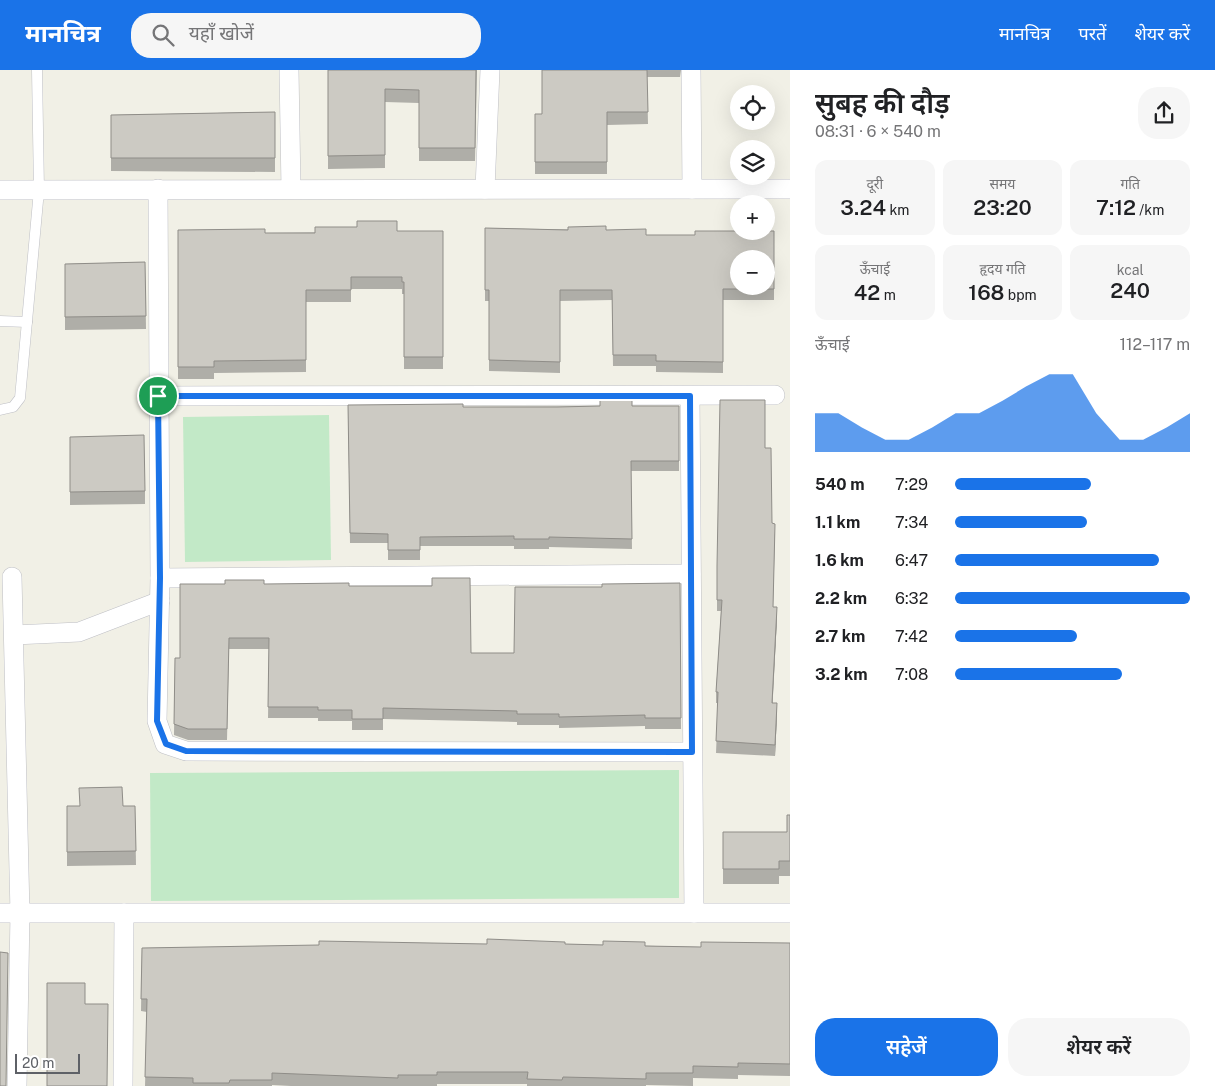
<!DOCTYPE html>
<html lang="hi">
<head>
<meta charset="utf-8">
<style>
  body { margin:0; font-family:"Public Sans","Noto Sans Devanagari",sans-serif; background:#f6f6f6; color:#202124; height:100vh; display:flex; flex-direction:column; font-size:19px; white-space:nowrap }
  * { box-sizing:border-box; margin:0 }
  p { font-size:16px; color:#757577 }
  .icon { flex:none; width:28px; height:28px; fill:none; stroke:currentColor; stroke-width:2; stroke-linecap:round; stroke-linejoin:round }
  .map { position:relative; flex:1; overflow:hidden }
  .side { display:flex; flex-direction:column; background:#fff; width:425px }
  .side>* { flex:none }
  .tools { position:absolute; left:730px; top:15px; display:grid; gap:10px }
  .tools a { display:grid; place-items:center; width:45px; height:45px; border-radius:50%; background:#fff; box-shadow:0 5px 20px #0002; font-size:25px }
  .scale { position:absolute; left:15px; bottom:12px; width:65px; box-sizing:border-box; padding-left:5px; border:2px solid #5e6167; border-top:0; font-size:14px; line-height:18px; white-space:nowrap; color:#5e6167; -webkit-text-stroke:4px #fff; paint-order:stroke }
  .pin { position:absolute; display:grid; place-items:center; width:42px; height:42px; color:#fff; margin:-21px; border:2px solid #fff; border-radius:50%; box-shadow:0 1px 5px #0007 }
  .round { display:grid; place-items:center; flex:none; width:52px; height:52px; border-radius:20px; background:#f6f6f6 }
  .headline { display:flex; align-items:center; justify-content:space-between; height:85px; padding:0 25px }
  h1 { font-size:28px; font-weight:600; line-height:38px }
  .stats { display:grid; grid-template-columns:repeat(3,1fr); gap:8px; height:85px; padding:5px 25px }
  .stats div { display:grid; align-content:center; border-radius:12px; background:#f6f6f6; text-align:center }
  .stats b { font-size:21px; font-weight:600 }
  .stats small { font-size:14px; font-weight:400 }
  .stats p { font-size:14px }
  .chart { height:140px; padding:10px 25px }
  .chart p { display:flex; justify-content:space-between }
  .chart svg { width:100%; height:90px; margin-top:5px; fill:#1a73e8; opacity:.7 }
  .cta { display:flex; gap:10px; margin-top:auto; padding:10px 25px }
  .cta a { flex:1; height:58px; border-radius:20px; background:#1a73e8; color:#fff; font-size:20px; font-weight:600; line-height:58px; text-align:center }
  .cta a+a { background:#f6f6f6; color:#202124 }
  ul { padding:0 25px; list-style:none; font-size:16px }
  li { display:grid; grid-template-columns:80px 60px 1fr; align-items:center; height:38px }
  li i { height:12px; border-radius:6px; background:#1a73e8 }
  header { display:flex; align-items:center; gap:30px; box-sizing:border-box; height:70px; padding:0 25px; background:#1a73e8; color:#fff }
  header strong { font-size:24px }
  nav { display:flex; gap:28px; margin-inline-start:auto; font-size:18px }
  .search { width:350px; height:45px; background:#f6f6f6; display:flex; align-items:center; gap:12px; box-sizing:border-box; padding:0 18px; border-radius:20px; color:#757577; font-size:19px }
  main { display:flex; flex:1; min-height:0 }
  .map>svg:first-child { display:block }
</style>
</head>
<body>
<header>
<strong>मानचित्र</strong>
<div class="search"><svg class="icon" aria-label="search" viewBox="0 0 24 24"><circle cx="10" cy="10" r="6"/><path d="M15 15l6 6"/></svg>यहाँ खोजें</div>
<nav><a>मानचित्र</a><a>परतें</a><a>शेयर करें</a></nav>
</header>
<main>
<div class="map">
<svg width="790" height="1016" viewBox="0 0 790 1016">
  <rect width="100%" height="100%" fill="#f1f0e6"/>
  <g fill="#c2e9c7">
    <path d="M329 345 331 490 185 492 183 347Z"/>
    <path d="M679 700V828L151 831 150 703Z"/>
  </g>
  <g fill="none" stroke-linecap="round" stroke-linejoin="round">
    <defs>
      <g id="lane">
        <path d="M0 251 27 252"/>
        <path d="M0 340 13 337 20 328 39 120 37 0"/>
      </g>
      <g id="street">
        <path d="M289 0 291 119"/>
        <path d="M691 0 692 119"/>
        <path d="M158 119 160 508 157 651 165 674 186 681 692 682"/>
        <path d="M485 119 490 0"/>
        <path d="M0 120 790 119"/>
        <path d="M158 326 775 325"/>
        <path d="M690 326 694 843"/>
        <path d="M12 507 20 843 17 1016"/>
        <path d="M160 508 691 504"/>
        <path d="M14 565 79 562 160 531"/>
        <path d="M0 843H790"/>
        <path d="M123 1016 124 843"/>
      </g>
    </defs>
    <use href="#lane" stroke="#bebfc5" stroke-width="11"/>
    <use href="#street" stroke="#bebfc5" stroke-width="20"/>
    <use href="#lane" stroke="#fff" stroke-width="10"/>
    <use href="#street" stroke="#fff" stroke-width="19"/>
  </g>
  <g fill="#afaea8">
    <path d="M328 0H477L475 91H419V33L385 32V98L328 99Z"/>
    <path d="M542 0H681L680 7H647L648 54 607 55V104H535V44H542Z"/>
    <path d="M275 42V102L111 101V45Z"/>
    <path d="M485 158 606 160 646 165H695L774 161V230H723V303L656 302V296H613L612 230 560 231V303L489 301V231H485Z"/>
    <path d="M178 160 265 163 443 161V299H404V224H402V219H351V232H306V302L214 303V309H178Z"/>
    <path d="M145 192 146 259 65 260V194Z"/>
    <path d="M348 335 463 337 679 336V401H631L632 479 549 477V479H514V476H420V490H388V473H350Z"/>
    <path d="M70 367 145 421V434L70 435Z"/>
    <path d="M765 378 772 453 775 465 773 537 777 548 772 633 777 644 775 686 716 683 718 633H716V622L721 541H717V496Z"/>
    <path d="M680 513 681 659H645V656L559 658V655H517V652L383 649V660H352V651H318V648H268L269 579H229L227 670H188L174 665 175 588H180L225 514H264L349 516 471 583H514L602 517Z"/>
    <path d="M67 736H135L136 795 67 796Z"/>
    <path d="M790 745V806H779V814H723V762H787Z"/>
    <path d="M790 873V1006L738 1005V1009L693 1008V1016L646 1015V1016H527V1014H437V1016H291L272 1015V1016H145L147 942 141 941 142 878 487 874H565L701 877Z"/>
  </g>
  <g fill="#8f8d88">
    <path d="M777 537V548L772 644V633Z"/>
    <path d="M777 633V644L775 686V675Z"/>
  </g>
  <g fill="#cccac3" stroke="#8f8d88" fill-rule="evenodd">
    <path d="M328 0H476L475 78H419V20L385 19V85L328 86Z"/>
    <path d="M542 0H647L648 42H607V92H535V44H542Z"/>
    <path d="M275 42V88H111V45Z"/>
    <path d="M357 151H397V161H443V287H404V212H402V207H351V220H306V290L214 291V297H178V160L265 159V163H315V157H357Z"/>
    <path d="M606 156V160L646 159V165H695V161H774V219H723V292L656 291V285H613L612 220H560V292L489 290V220H485V158L568 160V157ZM739 189H766V216H739Z"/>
    <path d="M145 192 146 246 65 247V194Z"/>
    <path d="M600 330H632V336H679V391H631L632 469 549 467V469H514V466L420 467V480H388V464L350 463 348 335 463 334V337H557L600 336Z"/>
    <path d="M720 330H765V378H771L772 453 775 454 773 537H777L772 633H777L775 675 716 671 718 622H716L722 530H717V496Z"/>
    <path d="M144 365 145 421 70 422V367Z"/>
    <path d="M432 508H470L471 583H514L515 517H602V514L680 513 681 648H645V645L559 647V644H517V641L383 638V649H352V640H318V637H268L269 568H229L227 659H188L174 654 175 588H180V514H225V510H264V514L349 513V516H432Z"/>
    <path d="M122 717 123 736H135L136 781 67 782V736H80L79 718Z"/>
    <path d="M787 745H790V791H779V799H723V762H787Z"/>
    <path d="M487 869 565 872V874L603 875V871L645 872V876L701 877V872L790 873V994L738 993V997L693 996V1003H646V1009L563 1007 562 1010 527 1009 528 1002H437V1005H398V1008L272 1003V1010H230L229 1013H193V1008L145 1007 147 929H141L142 878 319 875V871L487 874Z"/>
    <path d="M0 882 8 883 6 1016H0Z"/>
    <path d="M47 913H85V934H108L107 1016H47Z"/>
  </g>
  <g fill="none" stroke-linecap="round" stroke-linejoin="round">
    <defs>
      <path id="route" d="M158 326H690L692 682 186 681 166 674 157 651 160 508Z"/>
    </defs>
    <use href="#route" stroke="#fff" stroke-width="10"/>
    <use href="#route" stroke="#1a73e8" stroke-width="6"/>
  </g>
</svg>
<div class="tools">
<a><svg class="icon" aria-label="locate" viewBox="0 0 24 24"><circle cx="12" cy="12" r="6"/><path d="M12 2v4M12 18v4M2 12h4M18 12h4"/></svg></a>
<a><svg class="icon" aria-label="layers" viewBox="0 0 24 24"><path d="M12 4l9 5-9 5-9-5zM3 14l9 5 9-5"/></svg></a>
<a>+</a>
<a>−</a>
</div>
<div class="scale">20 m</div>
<div class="pin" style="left:158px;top:326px;background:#1e9e55"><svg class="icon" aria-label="arrive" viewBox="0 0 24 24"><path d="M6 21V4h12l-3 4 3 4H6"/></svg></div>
</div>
<section class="side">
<div class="headline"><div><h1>सुबह की दौड़</h1><p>08:31 · 6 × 540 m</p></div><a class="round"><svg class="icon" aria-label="share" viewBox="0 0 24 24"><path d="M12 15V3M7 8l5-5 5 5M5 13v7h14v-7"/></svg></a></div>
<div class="stats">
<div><p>दूरी</p><b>3.24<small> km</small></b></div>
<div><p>समय</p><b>23:20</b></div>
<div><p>गति</p><b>7:12<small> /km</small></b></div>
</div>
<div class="stats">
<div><p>ऊँचाई</p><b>42<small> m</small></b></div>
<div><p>हृदय गति</p><b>168<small> bpm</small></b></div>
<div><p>kcal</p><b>240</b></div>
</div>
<div class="chart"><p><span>ऊँचाई</span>112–117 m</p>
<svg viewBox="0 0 160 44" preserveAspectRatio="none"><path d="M0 44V25L10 25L20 32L30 38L40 38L50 32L60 25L70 25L80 19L90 12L100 6L110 6L120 25L130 38L140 38L150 32L160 25V44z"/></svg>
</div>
<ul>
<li><b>540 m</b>7:29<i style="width:58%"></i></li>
<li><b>1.1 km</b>7:34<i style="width:56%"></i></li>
<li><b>1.6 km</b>6:47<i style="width:87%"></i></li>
<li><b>2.2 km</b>6:32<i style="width:100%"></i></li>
<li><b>2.7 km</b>7:42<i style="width:52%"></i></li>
<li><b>3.2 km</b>7:08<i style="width:71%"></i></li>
</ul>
<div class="cta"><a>सहेजें</a><a>शेयर करें</a></div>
</section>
</main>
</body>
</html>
